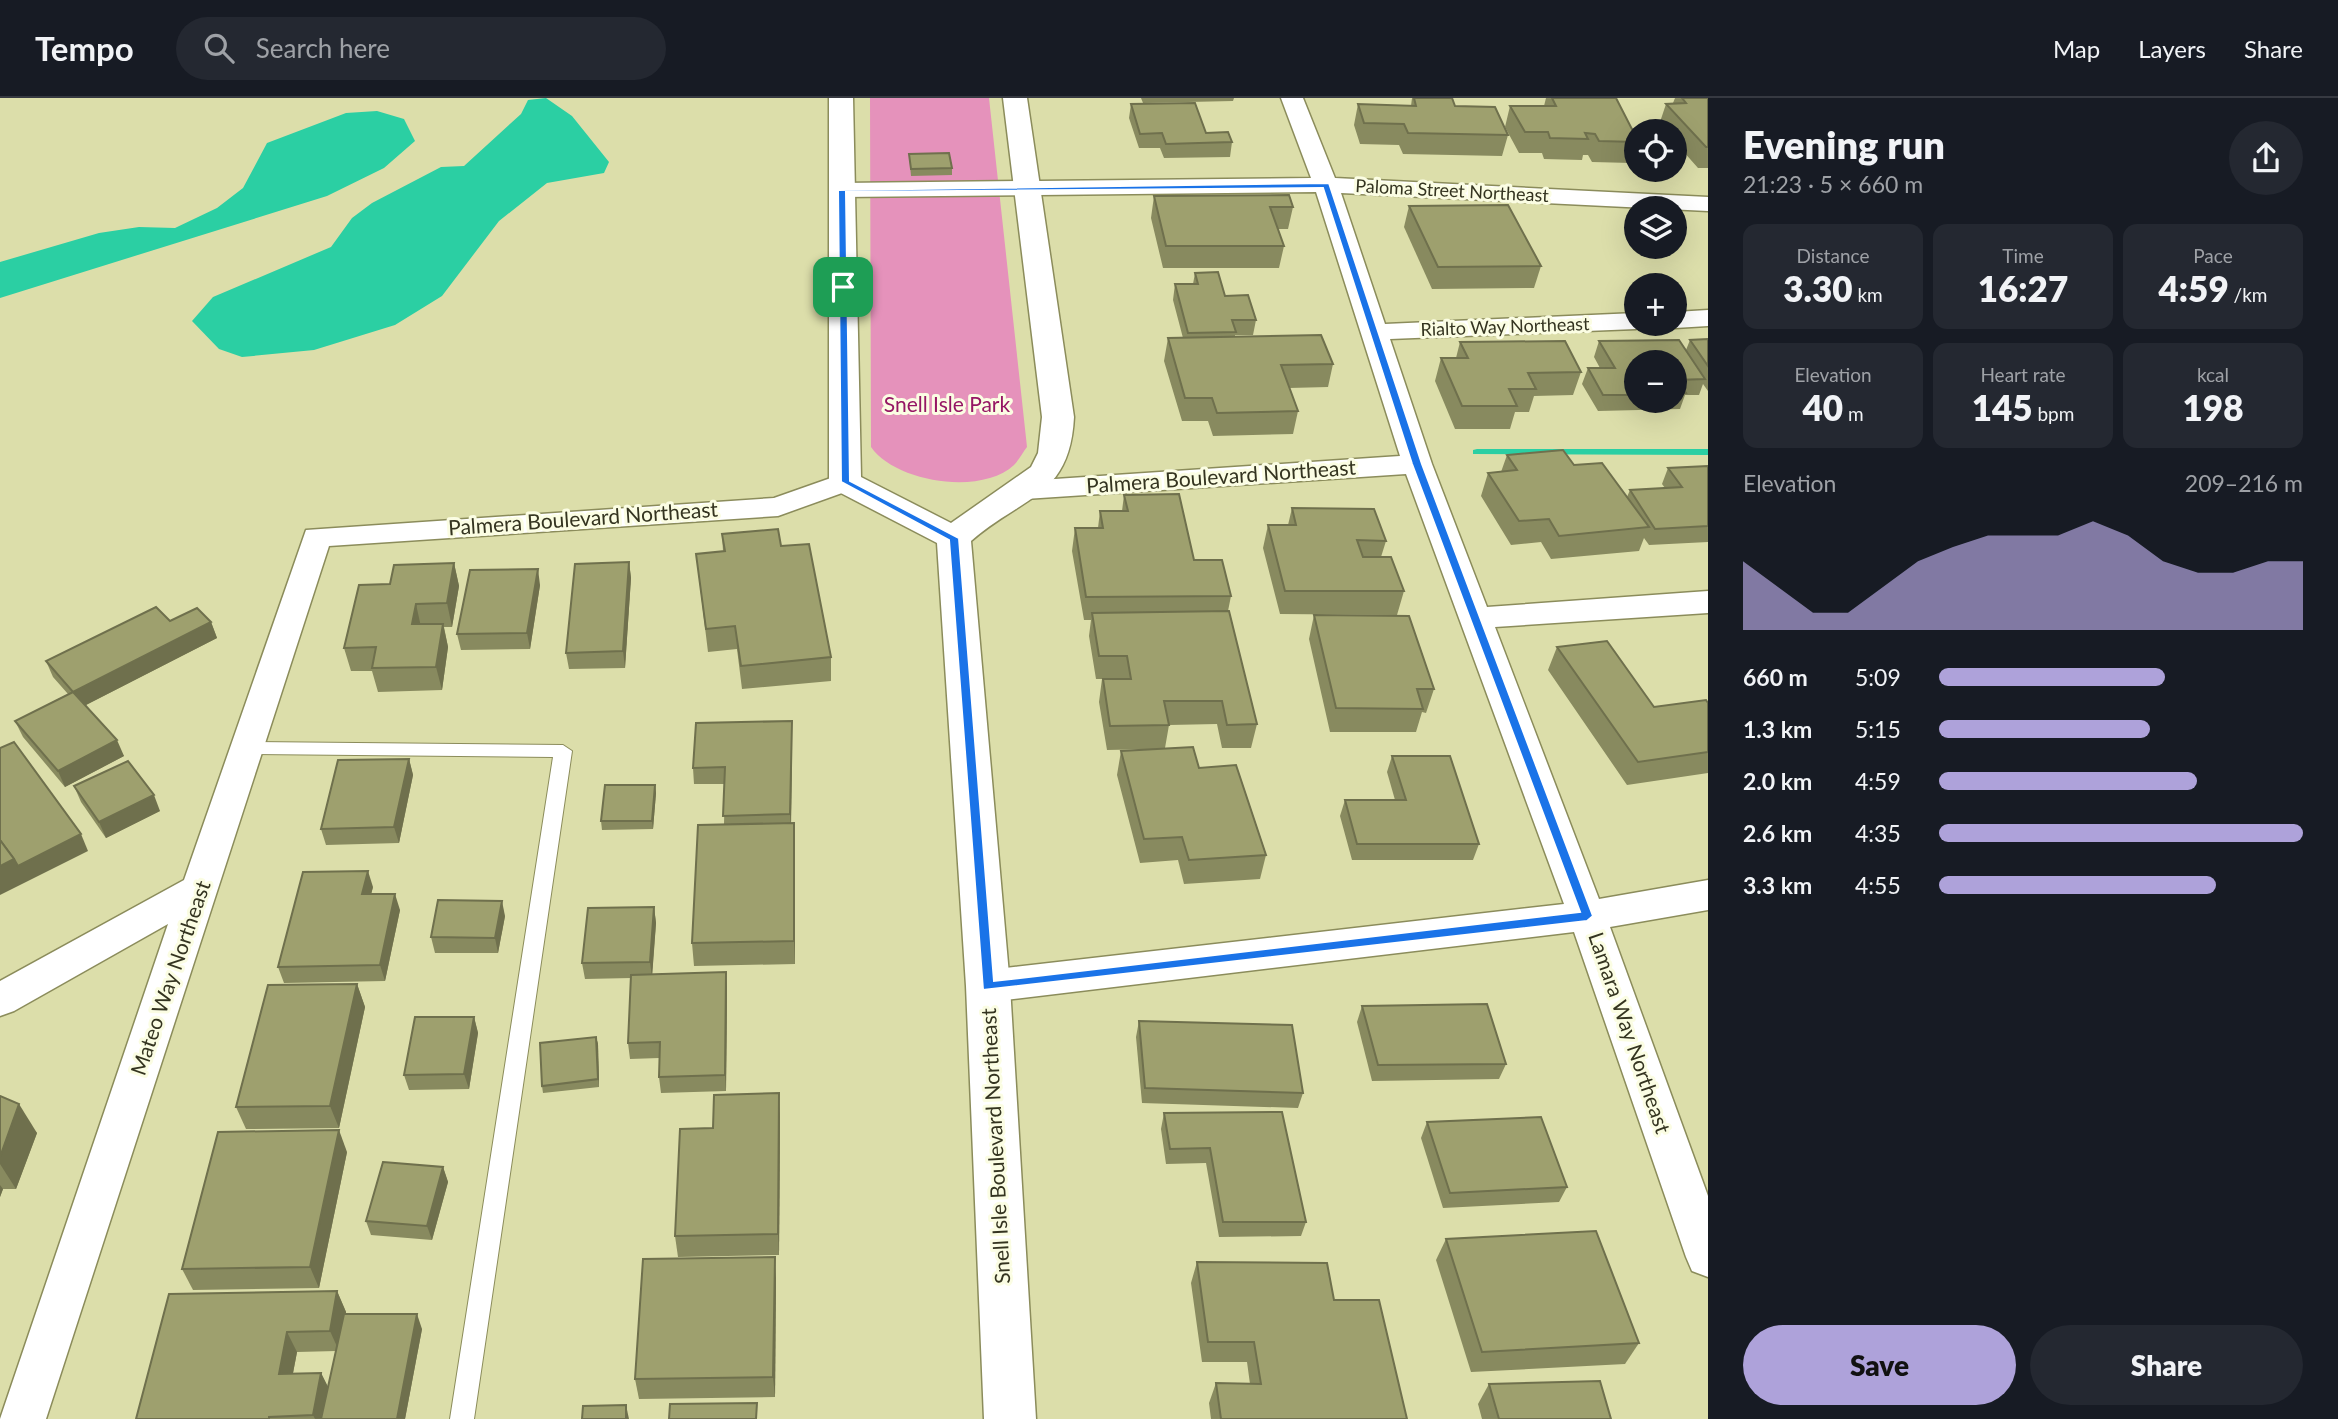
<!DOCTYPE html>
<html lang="en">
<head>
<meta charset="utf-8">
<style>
  body { margin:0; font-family:Lato,sans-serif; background:#242831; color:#f1f3f6; height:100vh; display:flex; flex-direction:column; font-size:26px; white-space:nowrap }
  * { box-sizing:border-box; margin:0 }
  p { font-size:23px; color:#9ea1a6 }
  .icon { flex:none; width:38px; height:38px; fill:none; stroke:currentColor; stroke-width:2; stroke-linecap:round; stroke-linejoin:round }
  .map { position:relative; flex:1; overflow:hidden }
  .details { display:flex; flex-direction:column; background:#171b24; width:630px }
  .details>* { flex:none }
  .fabs { position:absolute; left:1624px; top:21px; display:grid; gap:14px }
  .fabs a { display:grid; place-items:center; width:63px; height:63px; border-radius:50%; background:#171b24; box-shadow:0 7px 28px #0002; font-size:35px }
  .pin { position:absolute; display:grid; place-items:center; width:60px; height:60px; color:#fff; margin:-30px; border-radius:14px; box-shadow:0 4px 10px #0006 }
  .round { display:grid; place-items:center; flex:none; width:74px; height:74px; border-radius:37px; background:#242831 }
  .overview { display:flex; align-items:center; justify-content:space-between; height:119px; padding:0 35px }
  h1 { font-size:38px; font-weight:800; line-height:52px }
  .figures { display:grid; grid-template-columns:repeat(3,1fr); gap:10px; height:119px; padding:7px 35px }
  .figures div { display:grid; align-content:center; border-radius:14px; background:#242831; text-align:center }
  .figures b { font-size:35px; font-weight:800 }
  .figures small { font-size:19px; font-weight:400 }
  .figures p { font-size:19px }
  .chart { height:196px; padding:14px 35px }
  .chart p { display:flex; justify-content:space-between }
  .chart svg { width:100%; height:126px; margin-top:7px; fill:#aea2da; opacity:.7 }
  .cta { display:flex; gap:14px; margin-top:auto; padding:14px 35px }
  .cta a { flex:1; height:80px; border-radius:42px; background:#aea2da; color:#111; font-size:28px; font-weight:800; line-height:80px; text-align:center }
  .cta a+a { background:#242831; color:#f1f3f6 }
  ul { padding:0 35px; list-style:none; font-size:23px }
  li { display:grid; grid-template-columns:112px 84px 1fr; align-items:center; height:52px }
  li i { height:18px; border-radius:9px; background:#aea2da }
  header { display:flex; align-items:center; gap:42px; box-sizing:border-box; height:98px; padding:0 35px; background:#171b24; border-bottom:2px solid #363941 }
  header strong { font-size:33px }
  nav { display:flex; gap:38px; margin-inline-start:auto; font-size:24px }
  .search { width:490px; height:63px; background:#242831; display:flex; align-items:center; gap:18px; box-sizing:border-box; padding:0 24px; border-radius:38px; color:#9ea1a6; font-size:26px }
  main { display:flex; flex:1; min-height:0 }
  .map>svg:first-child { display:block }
</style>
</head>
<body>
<header>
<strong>Tempo</strong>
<div class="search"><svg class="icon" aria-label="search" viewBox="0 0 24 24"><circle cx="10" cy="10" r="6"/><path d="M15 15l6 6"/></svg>Search here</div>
<nav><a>Map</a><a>Layers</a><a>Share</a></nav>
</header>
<main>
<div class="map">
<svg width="1708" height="1321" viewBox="0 0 1708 1321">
  <rect width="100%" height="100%" fill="#dcdeaa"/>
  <path fill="#e592bb" d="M870 0H989L1027 349C1023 354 1019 362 1014 367 981 398 895 384 871 349Z"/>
  <g fill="#2bcfa3">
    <path d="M546 0 572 18 609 64 604 75 547 85 499 123 442 198 395 227 314 252 242 259 219 251 192 223 213 199 331 149 352 120 372 105 441 69 464 68 521 16 528 2Z"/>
    <path d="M377 13 404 21 415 43 384 70 327 98 0 200V164L99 135 139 129 175 130 217 110 243 90 267 45 346 15Z"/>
  </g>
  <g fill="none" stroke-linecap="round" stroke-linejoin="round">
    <path fill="#2bcfa3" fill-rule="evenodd" d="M1477 351H1708V357L1473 356V352Z"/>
    <defs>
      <path id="lane" d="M248 644 563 647 572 653 474 1321H450L553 659 248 656 239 650Z"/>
      <g id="street">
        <path d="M1281 0H1303L1335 80 1708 99V113L1341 95 1385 226 1636 215V226H1647L1636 231 1390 241 1432 366 1487 509 1708 493V515L1495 529 1599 801 1708 782V812L1610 829 1708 1098V1179L1692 1173 1686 1159 1574 834 988 904 974 899 968 888 974 877 988 872 1564 806 1406 376 1025 401 1014 398 1010 392 1014 386 1025 383 1400 358 1316 94 842 99 833 97 830 92 833 87 842 85 1311 80Z"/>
        <path d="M1708 212V228L1675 230 1664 226H1675V214Z"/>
        <path d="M845 375 856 378 860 384 856 390 778 418 329 448 46 1321H0L168 826 14 913 0 918V883L184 782 306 432 774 400Z"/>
      </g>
      <path id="secondary" d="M829 0H853L861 379 951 425 1031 369 1038 355 1042 319 1003 0H1027L1074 319C1070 399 1024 397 971 443L1010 888 1036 1321H984L966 888 937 445 833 391 829 384Z"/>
    </defs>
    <use href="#lane" stroke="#8b8c5b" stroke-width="2"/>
    <use href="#street" stroke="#8b8c5b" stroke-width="3"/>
    <use href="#secondary" stroke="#8b8c5b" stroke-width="3"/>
    <use href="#lane" fill="#fff" fill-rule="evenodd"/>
    <use href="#street" fill="#fff" fill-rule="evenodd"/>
    <use href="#secondary" fill="#fff" fill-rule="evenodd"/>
  </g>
  <g fill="#888a5f" fill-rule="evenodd">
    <path d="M1141 0H1234L1233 3 1143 5Z"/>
    <path d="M1412 0H1452L1455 8 1508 37 1502 58 1403 56 1399 47 1360 46 1354 27 1358 6 1411 8Z"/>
    <path d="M1546 0H1616L1636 39V52L1632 65 1592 64 1588 57H1583L1582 62 1544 61 1542 55H1519L1505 29 1510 8H1544Z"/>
    <path d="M1675 0H1708V70H1698L1675 44V33H1665L1659 27 1666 6 1673 5Z"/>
    <path d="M1131 6 1232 44 1230 59 1164 60 1160 50H1139L1129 20Z"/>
    <path d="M909 56 952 70V77L911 78Z"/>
    <path d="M1154 98 1293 109 1288 131H1278L1284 148 1279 170H1163L1151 120Z"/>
    <path d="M1409 108 1541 168 1534 190 1432 191 1404 129Z"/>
    <path d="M1195 175 1256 222 1253 237H1235V239L1333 266 1328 289 1289 290 1298 313 1293 336 1213 338 1208 323H1182L1164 263 1168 240H1183L1173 202 1175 186H1193Z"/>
    <path d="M1708 241V293L1703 286 1699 297H1685L1680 311 1598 313 1582 286 1588 270H1600L1594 259 1599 243 1686 252 1690 242ZM1636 264H1675V303H1636Z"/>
    <path d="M1460 244 1581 274 1573 297 1534 298 1529 314H1515L1510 331H1455L1435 283 1441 260H1456Z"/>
    <path d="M1507 357 1574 367 1627 399 1630 392 1665 390 1662 386 1668 370 1708 368V444L1649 447 1644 440 1639 453 1551 461 1541 444 1511 447 1481 398 1488 375 1501 374Z"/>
    <path d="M1124 397 1231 498 1228 513 1257 626 1251 650H1222L1217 626 1169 627 1165 650 1199 670 1266 757 1260 781 1184 786 1178 762 1140 765 1117 677 1121 653 1154 651 1107 652 1099 604 1102 581H1096L1089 538 1091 522H1084L1072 453 1075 430H1098L1100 413H1122Z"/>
    <path d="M1292 410 1386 443 1381 459 1404 493 1397 517 1280 516 1263 450 1268 427H1288Z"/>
    <path d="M722 436 781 448 831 559V583L742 591 737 551 708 554 696 456 723 453Z"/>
    <path d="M629 464 631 480 625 570 569 571 566 555Z"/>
    <path d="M454 465 459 488 452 529H444L448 549 442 592 378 594 372 573H351L344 550 390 486Z"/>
    <path d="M540 487 530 551 461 552 457 536Z"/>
    <path d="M1314 517 1434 591 1426 615 1422 614 1416 634H1330L1309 541Z"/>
    <path d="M170 523 211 524 217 540 86 607 124 658 65 689 23 639 15 623 68 596 53 579 46 563Z"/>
    <path d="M1557 549 1654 609 1708 605V675L1627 687 1548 572Z"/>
    <path d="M792 623 791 725H794L795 748V866L694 868 692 845 724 726 725 686H694L693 670Z"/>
    <path d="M1392 658 1479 746 1473 762H1352L1340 718 1345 702H1395L1387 674Z"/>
    <path d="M409 661 413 677 399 745 326 747 321 731Z"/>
    <path d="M655 687 656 695 653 731 602 732 601 723Z"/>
    <path d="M74 688 160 713 106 740 81 704Z"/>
    <path d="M373 789 371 796 400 812 385 883 284 885 278 869Z"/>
    <path d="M654 809 656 825 652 876 726 874 727 890 726 993 661 995 659 979V960L630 961 628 945 631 880 585 881 582 865Z"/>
    <path d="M505 818 498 855H435L431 839Z"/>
    <path d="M357 886 365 909 339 1030 246 1031 236 1009Z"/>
    <path d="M1362 908 1506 966 1499 981 1372 983 1357 924Z"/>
    <path d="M474 919 478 935 469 991 409 992 404 977Z"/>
    <path d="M1139 923 1303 995 1298 1010 1142 1005 1136 939Z"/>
    <path d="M596 939 598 946 599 989 543 995 542 988Z"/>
    <path d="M0 998 37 1035 16 1091H3L0 1099Z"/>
    <path d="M1164 1015 1306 1124 1301 1138 1219 1139 1206 1065 1166 1066 1161 1031Z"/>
    <path d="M780 1017 779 1157 678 1159 675 1138 713 1030Z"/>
    <path d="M1427 1024 1567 1089 1559 1104 1443 1110 1421 1040Z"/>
    <path d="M347 1054 319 1190 193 1192 182 1171Z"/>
    <path d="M443 1069 448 1084 432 1142 371 1137 366 1123Z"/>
    <path d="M1446 1141 1639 1245 1625 1266 1471 1274 1436 1162Z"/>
    <path d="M1197 1164 1334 1202 1407 1321H1211L1209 1305 1216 1285 1250 1286 1247 1264H1202L1191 1185Z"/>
    <path d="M776 1180 775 1299 639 1301 635 1281Z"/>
    <path d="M337 1193 346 1214V1216L422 1231 405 1321H136ZM336 1253 328 1289 321 1275H293L297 1254Z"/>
    <path d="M1489 1286 1611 1321H1482L1478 1306Z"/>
  </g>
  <g fill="#6f704d">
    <path d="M629 464 631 480 625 570 623 553Z"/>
    <path d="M454 465 459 488 452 529 447 505Z"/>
    <path d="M538 471 540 487 530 551 527 535Z"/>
    <path d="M416 506 421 529 412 526Z"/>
    <path d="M211 524 217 540 80 610 73 594Z"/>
    <path d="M443 526 448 549 442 592 436 569Z"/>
    <path d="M792 623V640L791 733 790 716Z"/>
    <path d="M117 642 124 658 65 689 58 673Z"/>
    <path d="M409 661 413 677 399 745 394 729Z"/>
    <path d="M655 687 656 695 653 731 652 723Z"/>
    <path d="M154 697 160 713 106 740 99 724Z"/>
    <path d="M794 725 795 748V866L794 843Z"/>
    <path d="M81 736 88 753 0 797V768L14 761Z"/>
    <path d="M368 773 373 789 367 812 362 796Z"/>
    <path d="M395 796 400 812 385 883 380 867Z"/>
    <path d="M502 803 505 818 498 855 495 840Z"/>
    <path d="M654 809 656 825 652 880 650 864Z"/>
    <path d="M726 874 727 890 726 993 725 977Z"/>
    <path d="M357 886 365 909 339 1030 330 1008Z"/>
    <path d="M474 919 478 935 469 991 464 976Z"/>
    <path d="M596 939 598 946 599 989 598 981Z"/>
    <path d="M779 995 780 1017 779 1157 778 1136Z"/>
    <path d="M19 1006 37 1035 16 1091 0 1066V1059Z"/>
    <path d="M339 1032 347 1054 319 1190 310 1169Z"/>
    <path d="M443 1069 448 1084 432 1142 427 1128Z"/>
    <path d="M0 1087 3 1091 0 1099Z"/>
    <path d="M775 1159 776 1180 775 1299 773 1279Z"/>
    <path d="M337 1193 346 1214 339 1253 330 1233Z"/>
    <path d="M417 1216 422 1231 405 1321H397Z"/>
    <path d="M287 1234 297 1254 289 1296 279 1276Z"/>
    <path d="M321 1275 331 1295 326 1321H315L313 1317Z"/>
    <path d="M626 1307 629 1321H626Z"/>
  </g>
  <g fill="#9ea06e" stroke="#6f704d" stroke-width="2">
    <path d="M1414 0H1452L1455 8 1495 9 1508 37 1408 35 1404 26 1364 25 1358 6 1416 8Z"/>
    <path d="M1552 0H1616L1636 39V44L1599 43 1595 36 1585 35 1588 41 1550 40 1548 34H1525L1510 8H1556Z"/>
    <path d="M1682 0H1708V49H1706L1666 6 1686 5Z"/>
    <path d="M1195 5 1206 35 1228 34 1232 44 1166 46 1162 35 1140 36 1131 6Z"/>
    <path d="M949 55 952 70 911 71 909 56Z"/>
    <path d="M1289 97 1293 109H1270L1284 148H1166L1154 98Z"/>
    <path d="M1508 107 1541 168 1438 169 1409 108Z"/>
    <path d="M1218 174 1225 198 1248 197 1256 222H1232L1236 234 1188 235 1175 186H1198L1195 175Z"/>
    <path d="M1321 237 1333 266 1281 267 1298 313 1217 315 1212 300H1185L1168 240Z"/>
    <path d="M1708 241V268L1690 242Z"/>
    <path d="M1679 242 1705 281 1677 282 1686 295 1675 296V264H1636V297H1603L1588 270H1615L1599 243Z"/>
    <path d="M1565 243 1581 274 1528 275 1536 291H1509L1517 308H1462L1441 260H1468L1460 244Z"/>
    <path d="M1563 352 1574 367 1602 365 1649 429 1559 438 1549 421 1519 423 1488 375 1517 372 1507 357Z"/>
    <path d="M1708 368V428L1655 431 1630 392 1682 389 1668 370Z"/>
    <path d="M1179 396 1194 462H1222L1231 498 1086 499 1075 430H1103L1100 413H1128L1124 397Z"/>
    <path d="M1292 410 1374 411 1386 443 1357 442 1363 459H1391L1404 493H1285L1268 427H1296Z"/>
    <path d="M778 431 781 448 809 446 831 559 741 568 735 528 706 531 696 456 725 453 722 436Z"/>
    <path d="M629 464 623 553 566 555 575 466Z"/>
    <path d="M454 465 447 505 416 506 412 526H443L436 569 372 570 376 549 344 550 359 487 390 486 394 467Z"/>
    <path d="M538 471 527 535 457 536 470 472Z"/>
    <path d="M156 509 170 523 197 510 211 524 73 594 46 563Z"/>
    <path d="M1229 513 1257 626 1227 627 1222 603H1164L1169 627 1110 628 1103 581H1131L1127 558H1099L1092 515Z"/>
    <path d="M1314 517 1409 518 1434 591H1417L1423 611 1336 610Z"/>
    <path d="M1607 543 1654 609 1706 602 1708 605V654L1638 664 1557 549Z"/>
    <path d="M73 594 117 642 58 673 15 623Z"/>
    <path d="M792 623 790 716 723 718 725 669 693 670 696 625Z"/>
    <path d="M14 644 81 736 18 768 14 761 0 742V650Z"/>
    <path d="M1193 649 1199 670 1236 667 1266 757 1189 762 1182 739 1144 741 1121 653Z"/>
    <path d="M1392 658H1450L1479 746H1357L1345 702H1406Z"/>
    <path d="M409 661 394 729 321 731 338 662Z"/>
    <path d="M128 663 154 697 99 724 74 688Z"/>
    <path d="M605 687H655L652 723H601Z"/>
    <path d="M794 725V843L692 845 698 727Z"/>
    <path d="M0 742 14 761 0 768Z"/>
    <path d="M368 773 362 796H395L380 867 278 869 303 774Z"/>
    <path d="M438 802 502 803 495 840 431 839Z"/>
    <path d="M654 809 650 864 582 865 588 810Z"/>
    <path d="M726 874 725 977 659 979 660 944 628 945 631 877Z"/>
    <path d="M357 886 330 1008 236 1009 268 887Z"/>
    <path d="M1487 906 1506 966 1378 967 1362 908Z"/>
    <path d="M415 919H474L464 976 404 977Z"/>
    <path d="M1139 923 1292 927 1303 995 1145 990Z"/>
    <path d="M596 939 598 981 542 988 540 945Z"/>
    <path d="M779 995 778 1136 675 1138 680 1031 713 1030 714 997Z"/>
    <path d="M0 998 19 1006 0 1059Z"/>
    <path d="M1282 1014 1306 1124H1223L1210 1050 1170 1051 1164 1015Z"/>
    <path d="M1541 1019 1567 1089 1450 1095 1427 1024Z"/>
    <path d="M339 1032 310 1169 182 1171 218 1034Z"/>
    <path d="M383 1064 443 1069 427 1128 366 1123Z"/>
    <path d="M1596 1133 1639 1245 1482 1254 1446 1141Z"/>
    <path d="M775 1159 773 1279 635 1281 643 1161Z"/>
    <path d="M1197 1164 1327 1165 1334 1202H1379L1407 1321H1221L1216 1285 1261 1286 1254 1244H1208Z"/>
    <path d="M337 1193 330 1233 287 1234 279 1276 321 1275 313 1317 269 1319V1321H136L169 1196Z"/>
    <path d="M344 1216H417L397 1321H321Z"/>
    <path d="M1600 1283 1611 1321H1499L1489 1286Z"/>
    <path d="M757 1305 756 1321H669L670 1306Z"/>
    <path d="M626 1307V1321H582L583 1308Z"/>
  </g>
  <path fill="#1a73e8" stroke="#fff" stroke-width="2" fill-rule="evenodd" d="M1329 85 1422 366 1593 818 1587 823 983 892 949 442 841 384 838 92ZM1323 90 1412 366 1580 814 994 883 959 440 850 383 846 94Z"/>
  <g text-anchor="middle" stroke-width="6" stroke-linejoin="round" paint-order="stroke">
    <g font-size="18" fill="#343420" stroke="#fbfde3">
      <text transform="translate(1452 93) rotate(3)" y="6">Paloma Street Northeast</text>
      <text transform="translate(1505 229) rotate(-2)" y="6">Rialto Way Northeast</text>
    </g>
    <g font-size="21" fill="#951664" stroke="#fbfde3">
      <text x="947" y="314">Snell Isle Park</text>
    </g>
    <g font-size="21" fill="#343420" stroke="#fbfde3">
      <text transform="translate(1221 379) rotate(-4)" y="7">Palmera Boulevard Northeast</text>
      <text transform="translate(583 421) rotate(-4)" y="7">Palmera Boulevard Northeast</text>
      <text transform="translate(171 880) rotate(-71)" y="7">Mateo Way Northeast</text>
      <text transform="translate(1629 935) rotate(71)" y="7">Lamara Way Northeast</text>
      <text transform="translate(996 1048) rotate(-93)" y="7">Snell Isle Boulevard Northeast</text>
    </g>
  </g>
</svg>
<div class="fabs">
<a><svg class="icon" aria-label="locate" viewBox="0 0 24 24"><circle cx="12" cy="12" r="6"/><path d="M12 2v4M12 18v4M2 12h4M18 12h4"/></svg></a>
<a><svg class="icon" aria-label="layers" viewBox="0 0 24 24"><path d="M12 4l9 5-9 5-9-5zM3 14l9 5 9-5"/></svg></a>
<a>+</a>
<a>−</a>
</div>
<div class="pin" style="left:843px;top:189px;background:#1e9e55"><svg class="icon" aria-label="arrive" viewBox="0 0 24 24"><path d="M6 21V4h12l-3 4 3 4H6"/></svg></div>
</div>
<section class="details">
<div class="overview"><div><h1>Evening run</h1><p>21:23 · 5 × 660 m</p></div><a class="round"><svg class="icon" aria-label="share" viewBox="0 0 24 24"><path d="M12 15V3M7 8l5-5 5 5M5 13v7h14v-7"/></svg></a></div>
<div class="figures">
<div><p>Distance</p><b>3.30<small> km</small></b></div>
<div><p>Time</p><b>16:27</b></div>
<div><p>Pace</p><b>4:59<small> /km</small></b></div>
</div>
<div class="figures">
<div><p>Elevation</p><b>40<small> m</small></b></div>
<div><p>Heart rate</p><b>145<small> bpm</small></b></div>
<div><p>kcal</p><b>198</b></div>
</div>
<div class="chart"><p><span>Elevation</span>209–216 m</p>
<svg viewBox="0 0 160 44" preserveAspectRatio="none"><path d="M0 44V20L10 29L20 38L30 38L40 29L50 20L60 15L70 11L80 11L90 11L100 6L110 11L120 20L130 24L140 24L150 20L160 20V44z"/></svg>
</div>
<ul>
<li><b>660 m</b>5:09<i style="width:62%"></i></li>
<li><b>1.3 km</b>5:15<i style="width:58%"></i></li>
<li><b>2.0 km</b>4:59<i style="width:71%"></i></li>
<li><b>2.6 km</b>4:35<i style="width:100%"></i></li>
<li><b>3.3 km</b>4:55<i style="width:76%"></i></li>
</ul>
<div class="cta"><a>Save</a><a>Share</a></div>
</section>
</main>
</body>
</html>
